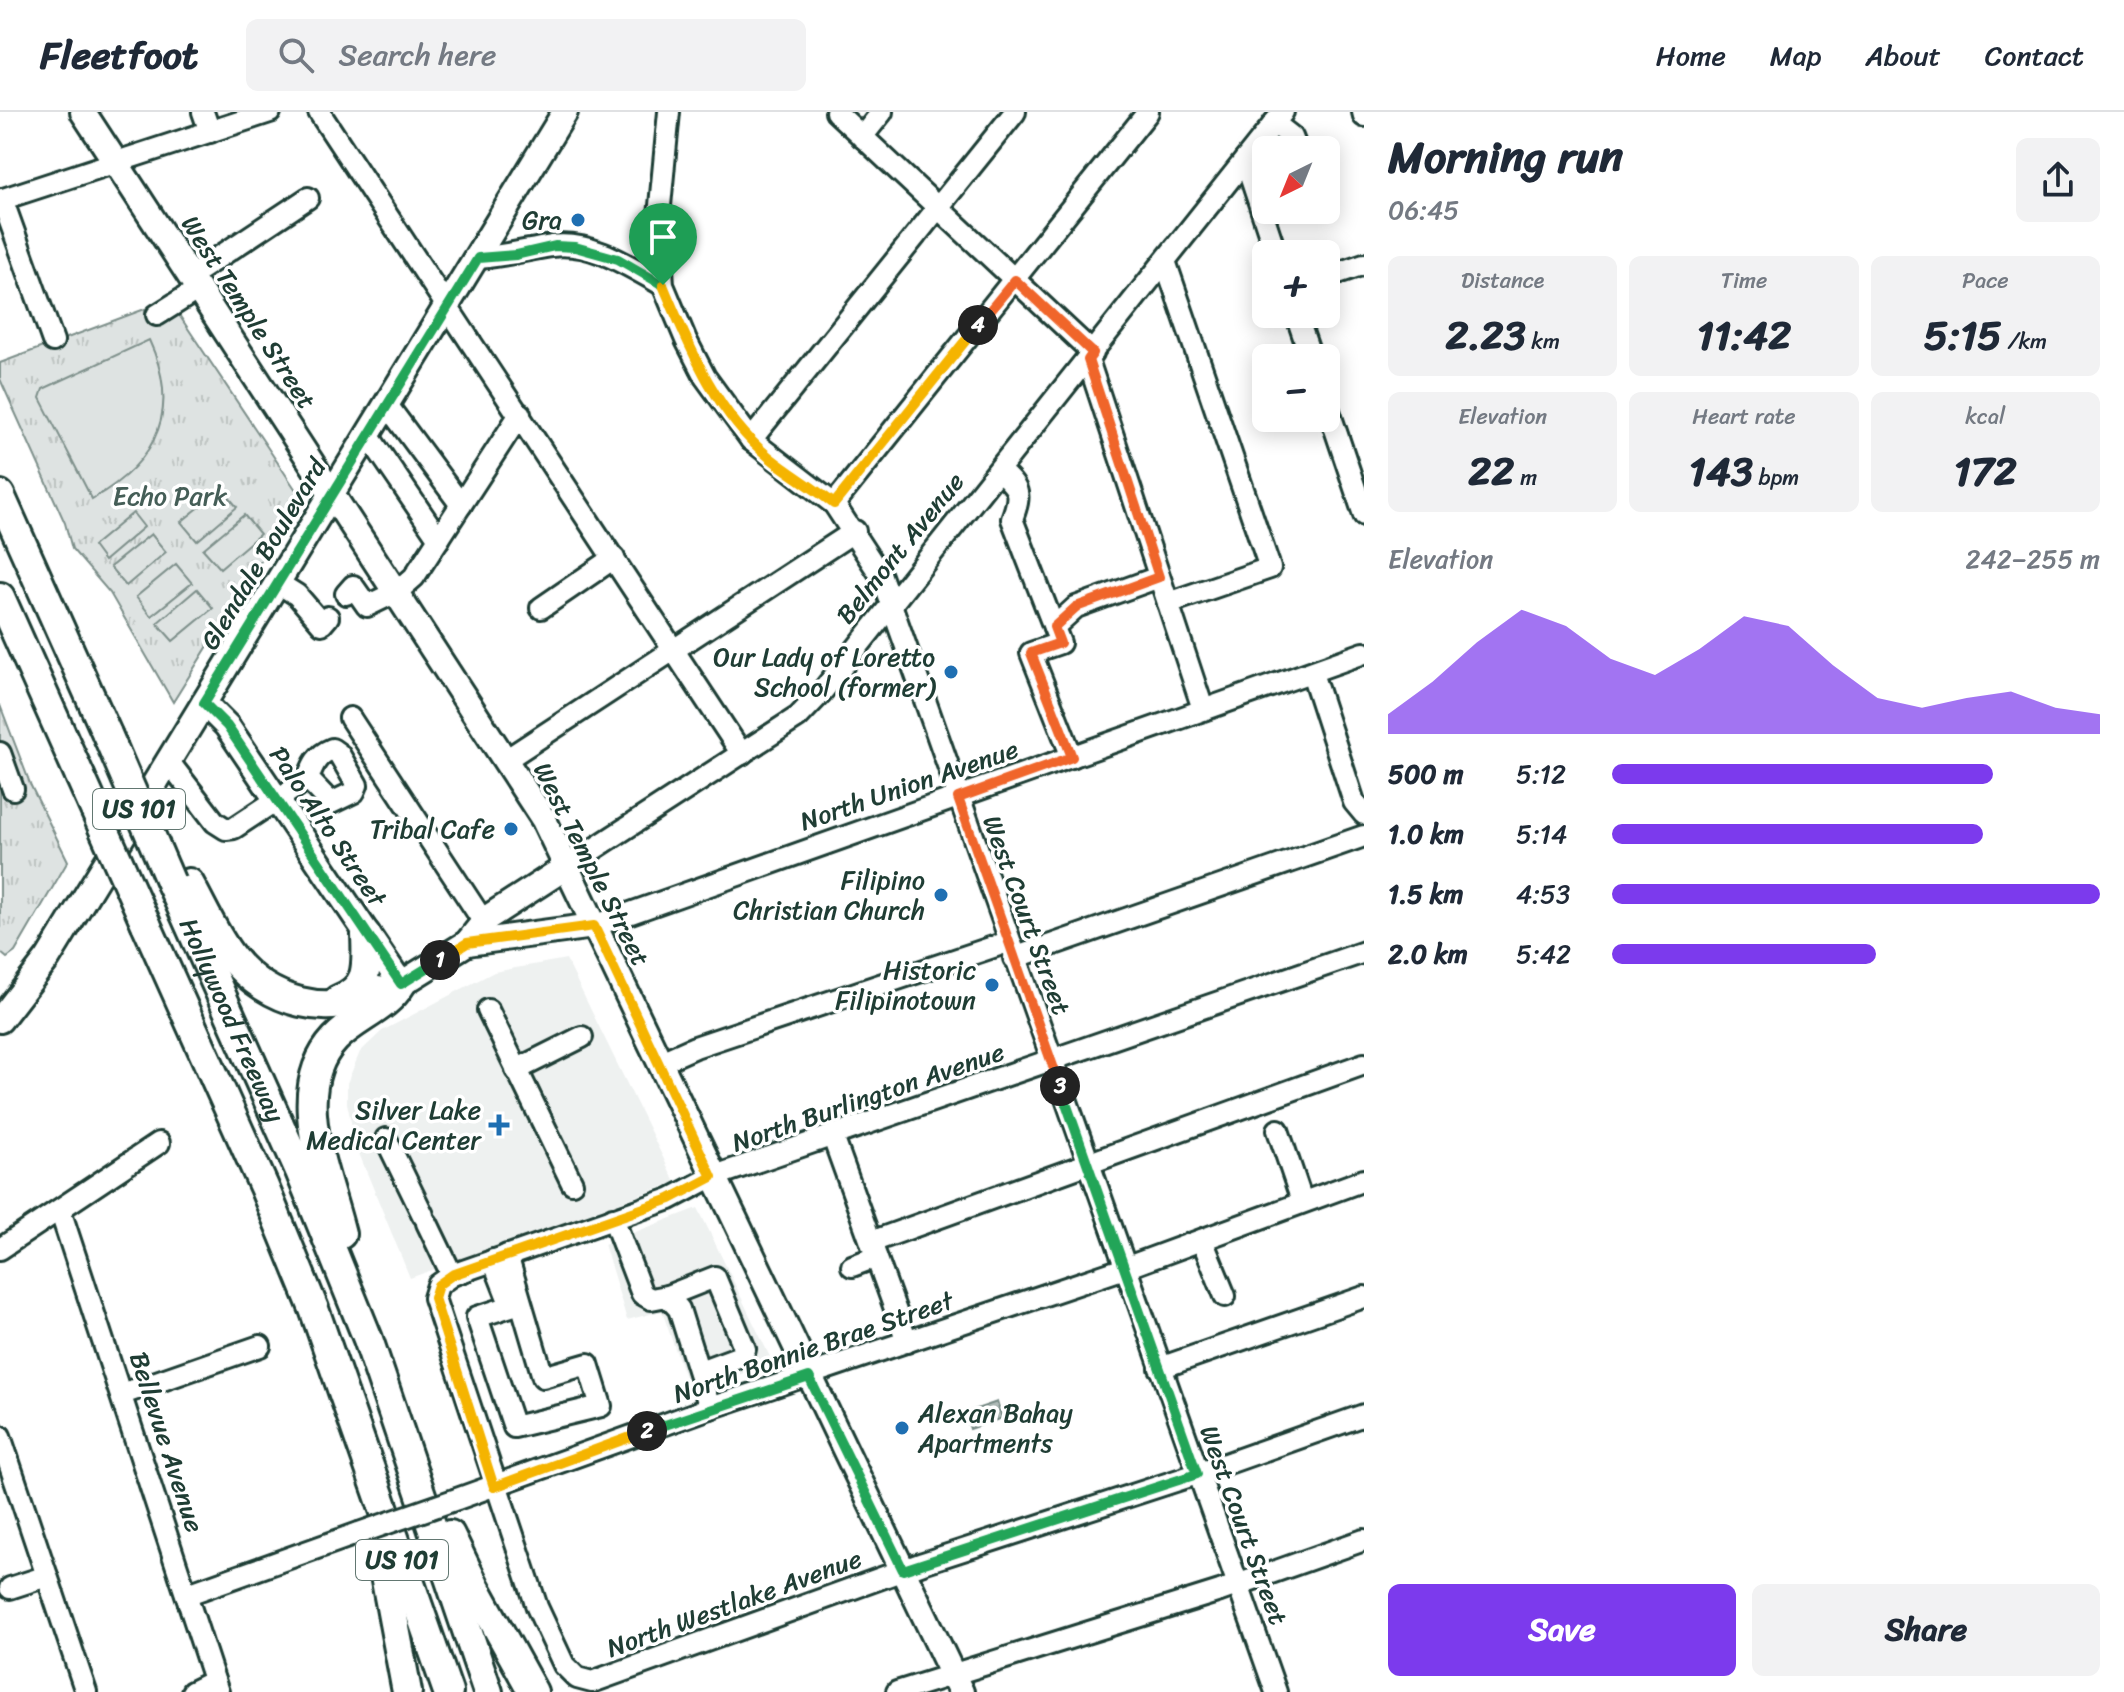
<!DOCTYPE html>
<html lang="en">
<head>
<meta charset="utf-8">
<style>
  body { margin:0; font-family:Sriracha,sans-serif; background:#f2f2f3; color:#1f2937; height:100vh; display:flex; flex-direction:column; font-size:30px; white-space:nowrap }
  * { box-sizing:border-box; margin:0 }
  p { font-size:26px; color:#747a83 }
  .icon { flex:none; width:44px; height:44px; fill:none; stroke:currentColor; stroke-width:2; stroke-linecap:round; stroke-linejoin:round }
  .map { position:relative; flex:1; overflow:hidden }
  .drawer { display:flex; flex-direction:column; background:#fff; width:760px }
  .drawer>* { flex:none }
  .needle { width:52px; rotate:223deg }
  .fabs { position:absolute; left:1252px; top:24px; display:grid; gap:16px }
  .fabs a { display:grid; place-items:center; width:88px; height:88px; border-radius:12px; background:#fff; box-shadow:0 4px 20px #0003; font-size:40px }
  .pin { position:absolute; display:grid; place-items:center; width:68px; height:68px; color:#fff; margin:-82px -34px; border-radius:50% 50% 50% 0; rotate:-45deg; box-shadow:0 0 8px #0007 }
  .pin .icon { rotate:45deg }
  .km { position:absolute; width:40px; height:40px; margin:-20px; border-radius:50%; background:#222; color:#fff; font-size:22px; line-height:40px; text-align:center }
  .round { display:grid; place-items:center; flex:none; width:84px; height:84px; border-radius:12px; background:#f2f2f3 }
  .head { display:flex; align-items:center; justify-content:space-between; height:136px; padding:0 24px }
  h1 { font-size:44px; font-weight:700; line-height:60px }
  .metrics { display:grid; grid-template-columns:repeat(3,1fr); gap:12px; height:136px; padding:8px 24px }
  .metrics div { display:grid; align-content:center; border-radius:12px; background:#f2f2f3; text-align:center }
  .metrics b { font-size:40px; font-weight:700 }
  .metrics small { font-size:22px; font-weight:400 }
  .metrics p { font-size:22px }
  .chart { height:224px; padding:16px 24px }
  .chart p { display:flex; justify-content:space-between }
  .chart svg { width:100%; height:144px; margin-top:8px; fill:#7c3aed; opacity:.7 }
  .button { display:flex; gap:16px; margin-top:auto; padding:16px 24px }
  .button a { flex:1; height:92px; border-radius:12px; background:#7c3aed; color:#fff; font-size:32px; font-weight:700; line-height:92px; text-align:center }
  .button a+a { background:#f2f2f3; color:#1f2937 }
  ul { padding:0 24px; list-style:none; font-size:26px }
  li { display:grid; grid-template-columns:128px 96px 1fr; align-items:center; height:60px }
  li i { height:20px; border-radius:10px; background:#7c3aed }
  header { display:flex; align-items:center; gap:48px; box-sizing:border-box; height:112px; padding:0 40px; background:#fff; border-bottom:2px solid #e0e1e3 }
  header strong { font-size:38px }
  nav { display:flex; gap:44px; margin-inline-start:auto; font-size:28px }
  .search { width:560px; height:72px; background:#f2f2f3; display:flex; align-items:center; gap:20px; box-sizing:border-box; padding:0 28px; border-radius:12px; color:#747a83; font-size:30px }
  main { display:flex; flex:1; min-height:0 }
  .map>svg:first-child { display:block }
</style>
</head>
<body>
<header>
<strong>Fleetfoot</strong>
<div class="search"><svg class="icon" aria-label="search" viewBox="0 0 24 24"><circle cx="10" cy="10" r="6"/><path d="M15 15l6 6"/></svg>Search here</div>
<nav><a>Home</a><a>Map</a><a>About</a><a>Contact</a></nav>
</header>
<main>
<div class="map">
<svg width="1364" height="1580" viewBox="0 0 1364 1580">
  <defs>
    <pattern id="park-tufts" width="24" height="20" patternUnits="userSpaceOnUse" patternTransform="scale(2)"><rect width="24" height="20" fill="#dee3e2"/><path d="M3 7l-1-3M5 7V3M7 7l1-3M15 17l-1-3M17 17v-4M19 17l1-3" fill="none" stroke="#bec4c2"/></pattern>
  </defs>
  <rect width="100%" height="100%" fill="#fff"/>
  <filter id="ink" filterUnits="userSpaceOnUse"><feTurbulence type="fractalNoise" baseFrequency=".0125" numOctaves="2"/><feDisplacementMap in="SourceGraphic" scale="16" xChannelSelector="R" yChannelSelector="G"/><feConvolveMatrix kernelMatrix="1 2 1 2 8 2 1 2 1" color-interpolation-filters="sRGB"/></filter>
  <g filter="url(#ink)">
    <g fill="#eef1f0">
      <path d="M566 847 675 1070 410 1166 356 1034 347 991V971L360 940 382 919 494 860Z"/>
      <path d="M698 1096 770 1245 766 1253 690 1280 662 1199 627 1208 604 1132Z"/>
    </g>
    <g fill="url(#park-tufts)" stroke="#7e908b" stroke-width="2">
      <path d="M169 188 298 381 299 388 173 590 110 481 72 437 65 411 0 267V251Z"/>
      <path d="M0 593 31 674 68 749 15 840 7 846 0 840Z"/>
    </g>
    <g fill="#dee3e2" stroke="#7e908b" stroke-width="2">
      <path d="M149 228C182 299 157 350 92 387L40 286 43 277Z"/>
      <path d="M222 377 237 395 197 429 181 410Z"/>
      <path d="M133 401 144 415 104 449 93 434Z"/>
      <path d="M244 403 260 422 220 456 203 437Z"/>
      <path d="M151 422 166 440 126 474 110 455Z"/>
      <path d="M176 452 192 471 151 504 136 485Z"/>
      <path d="M197 477 213 496 173 529 157 511Z"/>
    </g>
    <path fill="#afbab7" stroke="#758883" stroke-width="2" d="M997 1290 1002 1306 970 1317 965 1301Z"/>
    <g fill="none" stroke-linecap="round" stroke-linejoin="round">
      <defs>
        <g id="minor">
          <path d="M203 0 210 20"/>
          <path d="M319 0 742 642"/>
          <path d="M669 0 659 104 663 173 686 228 705 265 751 328 834 392 881 464 1276 1580"/>
          <path d="M836 0 1093 241"/>
          <path d="M1363 0 1364 4"/>
          <path d="M1274 11 1292 25 1297 38"/>
          <path d="M862 25 882 0"/>
          <path d="M1245 48 1276 142"/>
          <path d="M2 87 53 229"/>
          <path d="M0 88 270 0"/>
          <path d="M478 146C503 144 527 138 552 134 593 129 629 154 663 173"/>
          <path d="M1165 149 1270 456 1168 491"/>
          <path d="M192 163 308 86"/>
          <path d="M1326 165 1364 152"/>
          <path d="M1296 202 1311 246"/>
          <path d="M157 203 200 176"/>
          <path d="M1088 248 1203 597"/>
          <path d="M1326 290 1364 403"/>
          <path d="M387 293 461 393"/>
          <path d="M368 323 439 427"/>
          <path d="M751 328 1015 0"/>
          <path d="M999 358C1019 377 1022 380 1012 407L1060 531 1031 541 1072 645"/>
          <path d="M834 392 1148 0"/>
          <path d="M278 471 297 483 322 512 328 505"/>
          <path d="M346 482 353 474 367 494 398 479 414 465 520 302"/>
          <path d="M541 496 614 446"/>
          <path d="M1054 515 1076 495 1159 465"/>
          <path d="M1312 561 1354 690 1364 702"/>
          <path d="M350 606 483 809"/>
          <path d="M0 641 13 677"/>
          <path d="M507 647 855 419"/>
          <path d="M169 650 215 710 226 717 234 716 308 667C313 652 317 643 332 637L339 642 357 673 354 680 331 691 308 667"/>
          <path d="M566 755 798 605 821 581 1283 0"/>
          <path d="M594 814 1364 541"/>
          <path d="M1364 840 712 1065 670 1087 452 1163 438 1173 434 1186 537 1495 564 1553 577 1566 592 1570 923 1451 1197 1362 1364 1303"/>
          <path d="M1014 846 1364 724"/>
          <path d="M488 898 572 1071"/>
          <path d="M659 951 695 935 1008 830"/>
          <path d="M516 958 582 925"/>
          <path d="M1278 1018 1302 1089"/>
          <path d="M833 1025 907 1230"/>
          <path d="M386 1027 423 1103"/>
          <path d="M60 1098 218 1580"/>
          <path d="M613 1106 642 1182 651 1187 667 1184 679 1197 710 1296"/>
          <path d="M427 1111 452 1163"/>
          <path d="M1202 1128 1225 1184"/>
          <path d="M871 1130 1364 952"/>
          <path d="M0 1137 159 1031"/>
          <path d="M493 1148 511 1194 477 1205 514 1315 601 1294 588 1252 543 1265 507 1143"/>
          <path d="M852 1154 876 1145"/>
          <path d="M667 1184 715 1165 745 1237 738 1245 700 1259"/>
          <path d="M1160 1256 1364 1185"/>
          <path d="M122 1282 260 1234"/>
          <path d="M0 1324 86 1580"/>
          <path d="M457 1387 710 1296 1125 1156 1364 1068"/>
          <path d="M10 1476 47 1464"/>
          <path d="M188 1482 359 1421"/>
          <path d="M192 1580 214 1569"/>
          <path d="M897 1580 1220 1479 1364 1428"/>
        </g>
        <g id="major">
          <path d="M83 0 544 708 961 1580"/>
          <path d="M204 591 227 614 401 872 467 831 487 806 566 755"/>
          <path d="M467 831 594 814"/>
          <path d="M0 908 48 846 565 0"/>
        </g>
        <g id="highway">
          <path d="M0 383 107 622"/>
          <path d="M0 485 80 664"/>
          <path id="s1" d="M171 771 300 1059 368 1227 488 1580"/>
          <path d="M189 771C203 796 215 825 233 847 268 890 329 908 378 879"/>
          <path d="M146 812 264 1075 314 1197 448 1580"/>
          <path d="M338 888C370 876 367 853 366 823"/>
          <path d="M341 1122C327 1063 286 979 335 927 355 906 386 897 401 872"/>
          <path d="M450 1423 475 1475 533 1580"/>
          <path d="M378 1426 407 1580"/>
        </g>
      </defs>
      <use href="#minor" stroke="#1f3d34" stroke-width="26"/>
      <use href="#major" stroke="#1f3d34" stroke-width="30"/>
      <use href="#highway" stroke="#1f3d34" stroke-width="34"/>
      <use href="#minor" stroke="#fff" stroke-width="20"/>
      <use href="#major" stroke="#fff" stroke-width="24"/>
      <use href="#highway" stroke="#fff" stroke-width="28"/>
      <defs>
        <path id="minor-bridge" d="M359 1421 457 1387"/>
        <g id="highway-bridge">
          <path d="M107 622 171 771"/>
          <path d="M80 664 146 812"/>
        </g>
      </defs>
      <use href="#minor-bridge" stroke="#1f3d34" stroke-width="26" stroke-linecap="butt"/>
      <use href="#highway-bridge" stroke="#1f3d34" stroke-width="34" stroke-linecap="butt"/>
      <use href="#minor-bridge" stroke="#fff" stroke-width="20"/>
      <use href="#highway-bridge" stroke="#fff" stroke-width="28"/>
    </g>
  </g>
  <g fill="none" stroke-linecap="round" stroke-linejoin="round" filter="url(#ink)">
    <defs>
      <path id="split-1" d="M440 848 401 872 227 614 204 591 478 146 516 143 555 134 575 135 618 147 663 173"/>
      <path id="split-2" d="M440 848 467 831 594 814 712 1065 670 1087 452 1163 438 1173 434 1186 494 1375 647 1319"/>
      <path id="split-3" d="M647 1319 809 1265 903 1458 1197 1362 1060 974"/>
      <path id="split-4" d="M978 213 1015 168 1093 241 1088 248 1159 465 1076 495 1054 515 1060 531 1031 541 1072 645 958 686 1060 974"/>
      <path id="split-5" d="M663 173C689 234 716 302 769 345 790 362 813 375 834 392L978 213"/>
    </defs>
    <use href="#split-1" stroke="#fff" stroke-width="16"/>
    <use href="#split-2" stroke="#fff" stroke-width="16"/>
    <use href="#split-3" stroke="#fff" stroke-width="16"/>
    <use href="#split-4" stroke="#fff" stroke-width="16"/>
    <use href="#split-5" stroke="#fff" stroke-width="16"/>
    <use href="#split-1" stroke="#22a559" stroke-width="10"/>
    <use href="#split-2" stroke="#f5b400" stroke-width="10"/>
    <use href="#split-3" stroke="#22a559" stroke-width="10"/>
    <use href="#split-4" stroke="#f0652b" stroke-width="10"/>
    <use href="#split-5" stroke="#f5b400" stroke-width="10"/>
  </g>
  <g fill="#1f6fb2" stroke="#fff" stroke-width="3">
    <circle cx="578" cy="108" r="8"/>
    <circle cx="951" cy="560" r="8"/>
    <circle cx="511" cy="717" r="8"/>
    <circle cx="941" cy="783" r="8"/>
    <circle cx="992" cy="873" r="8"/>
    <path d="M495 1001h8v8h8v8h-8v8h-8v-8h-8v-8h8z"/>
    <circle cx="902" cy="1316" r="8"/>
  </g>
  <g text-anchor="middle" stroke-width="7" stroke-linejoin="round" paint-order="stroke">
    <g fill="#fff" stroke="#627771" stroke-width="2">
      <rect x="93" y="677" width="92" height="40" rx="6"/>
      <rect x="356" y="1428" width="92" height="40" rx="6"/>
    </g>
    <g font-size="24" font-weight="bold" fill="#1f3d34">
      <text x="139" y="705">US 101</text>
      <text x="402" y="1456">US 101</text>
    </g>
    <g font-size="26" fill="#1f3d34" stroke="#fff" text-anchor="end">
      <text x="562" y="117">Gra</text>
      <text x="935" y="554">Our Lady of Loretto<tspan x="935" dy="30">School (former)</tspan></text>
      <text x="495" y="726">Tribal Cafe</text>
      <text x="925" y="777">Filipino<tspan x="925" dy="30">Christian Church</tspan></text>
      <text x="976" y="867">Historic<tspan x="976" dy="30">Filipinotown</tspan></text>
      <text x="481" y="1007">Silver Lake<tspan x="481" dy="30">Medical Center</tspan></text>
      <text x="918" y="1310" text-anchor="start">Alexan Bahay<tspan x="918" dy="30">Apartments</tspan></text>
    </g>
    <g font-size="26" fill="#1f3d34" stroke="#fff">
      <text transform="translate(249 200) rotate(57)" y="9">West Temple Street</text>
      <text transform="translate(900 436) rotate(-51)" y="9">Belmont Avenue</text>
      <text transform="translate(263 442) rotate(-59)" y="9">Glendale Boulevard</text>
      <text transform="translate(909 673) rotate(-19)" y="9">North Union Avenue</text>
      <text transform="translate(328 714) rotate(56)" y="9">Palo Alto Street</text>
      <text transform="translate(592 752) rotate(63)" y="9">West Temple Street</text>
      <text transform="translate(1027 803) rotate(70)" y="9">West Court Street</text>
      <text dy="9" stroke="none"><textPath href="#s1" startOffset="150">Hollywood Freeway</textPath></text>
      <text transform="translate(868 985) rotate(-19)" y="9">North Burlington Avenue</text>
      <text transform="translate(813 1235) rotate(-19)" y="9">North Bonnie Brae Street</text>
      <text transform="translate(167 1330) rotate(72)" y="9">Bellevue Avenue</text>
      <text transform="translate(1244 1413) rotate(70)" y="9">West Court Street</text>
      <text transform="translate(734 1491) rotate(-20)" y="9">North Westlake Avenue</text>
    </g>
    <g font-size="26" fill="#455e57" stroke="#fff">
      <text x="170" y="393">Echo Park</text>
    </g>
  </g>
</svg>
<div class="fabs">
<a><svg class="needle" viewBox="-14 -14 28 28"><path d="M0-13l5 13h-10z" fill="#e53935"/><path d="M0 13l5-13h-10z" fill="#747a83"/></svg></a>
<a>+</a>
<a>−</a>
</div>
<div class="pin" style="left:663px;top:173px;background:#1e9e55"><svg class="icon" aria-label="arrive" viewBox="0 0 24 24"><path d="M6 21V4h12l-3 4 3 4H6"/></svg></div>
<b class="km" style="left:440px;top:848px">1</b>
<b class="km" style="left:647px;top:1319px">2</b>
<b class="km" style="left:1060px;top:974px">3</b>
<b class="km" style="left:978px;top:213px">4</b>
</div>
<section class="drawer">
<div class="head"><div><h1>Morning run</h1><p>06:45</p></div><a class="round"><svg class="icon" aria-label="share" viewBox="0 0 24 24"><path d="M12 15V3M7 8l5-5 5 5M5 13v7h14v-7"/></svg></a></div>
<div class="metrics">
<div><p>Distance</p><b>2.23<small> km</small></b></div>
<div><p>Time</p><b>11:42</b></div>
<div><p>Pace</p><b>5:15<small> /km</small></b></div>
</div>
<div class="metrics">
<div><p>Elevation</p><b>22<small> m</small></b></div>
<div><p>Heart rate</p><b>143<small> bpm</small></b></div>
<div><p>kcal</p><b>172</b></div>
</div>
<div class="chart"><p><span>Elevation</span>242–255 m</p>
<svg viewBox="0 0 160 44" preserveAspectRatio="none"><path d="M0 44V38L10 28L20 16L30 6L40 11L50 21L60 26L70 18L80 8L90 11L100 23L110 33L120 36L130 33L140 31L150 36L160 38V44z"/></svg>
</div>
<ul>
<li><b>500 m</b>5:12<i style="width:78%"></i></li>
<li><b>1.0 km</b>5:14<i style="width:76%"></i></li>
<li><b>1.5 km</b>4:53<i style="width:100%"></i></li>
<li><b>2.0 km</b>5:42<i style="width:54%"></i></li>
</ul>
<div class="button"><a>Save</a><a>Share</a></div>
</section>
</main>
</body>
</html>
